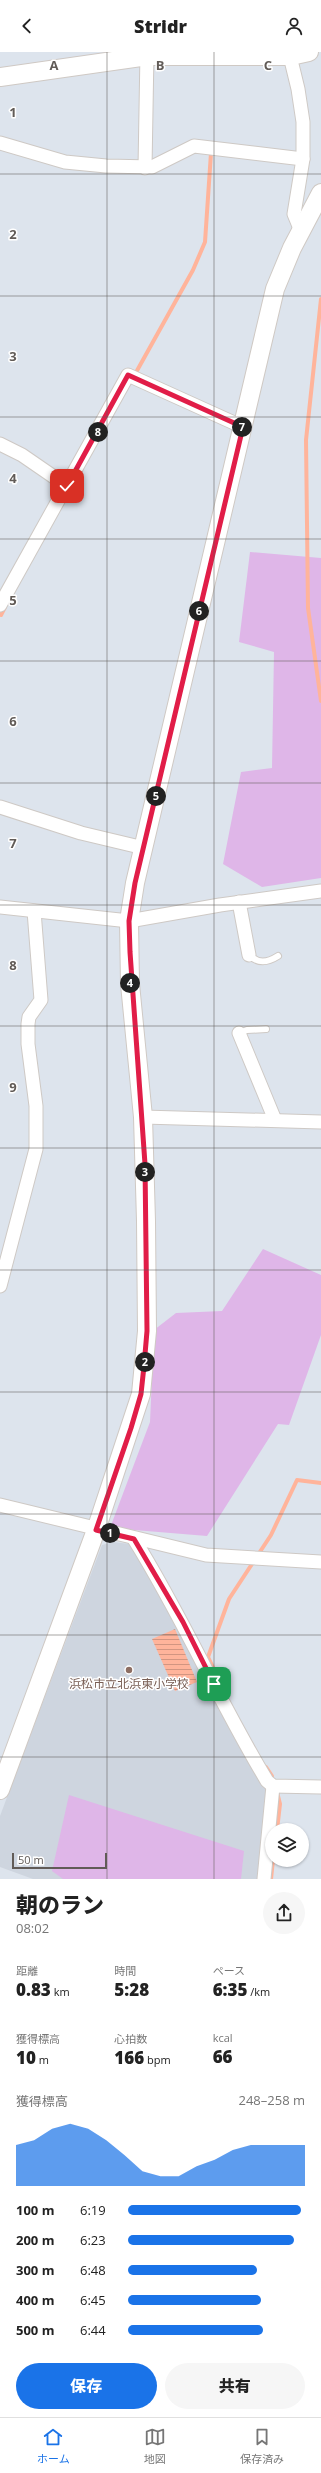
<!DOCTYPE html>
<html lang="ja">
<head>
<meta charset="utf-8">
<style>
  body { margin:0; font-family:"Open Sans","Noto Sans JP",sans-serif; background:#f6f6f6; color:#222; height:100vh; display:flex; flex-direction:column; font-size:15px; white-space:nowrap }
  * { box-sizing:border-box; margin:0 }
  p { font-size:13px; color:#767676 }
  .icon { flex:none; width:22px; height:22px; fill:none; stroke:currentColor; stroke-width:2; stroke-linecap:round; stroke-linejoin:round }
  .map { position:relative; height:1827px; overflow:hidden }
  .details { display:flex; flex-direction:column; background:#fff; flex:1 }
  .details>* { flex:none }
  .controls { position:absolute; left:265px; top:1771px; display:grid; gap:8px }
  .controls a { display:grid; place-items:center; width:44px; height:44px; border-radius:50%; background:#fff; box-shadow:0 1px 3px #0004; font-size:20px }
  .scale { position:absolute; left:12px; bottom:10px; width:95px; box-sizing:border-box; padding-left:4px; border:2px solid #615b57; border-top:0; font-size:11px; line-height:14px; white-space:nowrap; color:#615b57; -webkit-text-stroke:3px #fff; paint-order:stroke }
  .pin { position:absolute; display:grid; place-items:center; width:34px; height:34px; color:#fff; margin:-17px; border-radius:8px; box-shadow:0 2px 6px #0006 }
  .km { position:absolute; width:20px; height:20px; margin:-10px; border-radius:50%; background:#222; color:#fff; font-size:11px; line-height:20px; text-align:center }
  .round { display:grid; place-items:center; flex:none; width:42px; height:42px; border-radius:21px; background:#f6f6f6 }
  .summary { display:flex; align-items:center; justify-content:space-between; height:68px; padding:0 16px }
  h1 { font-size:22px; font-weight:800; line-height:30px }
  .stats { display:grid; grid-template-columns:repeat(3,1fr); gap:6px; height:68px; padding:4px 16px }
  .stats div { display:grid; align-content:center }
  .stats b { font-size:17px; font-weight:800 }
  .stats small { font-size:11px; font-weight:400 }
  .stats p { font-size:11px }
  .chart { height:112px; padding:8px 16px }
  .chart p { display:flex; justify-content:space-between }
  .chart svg { width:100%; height:72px; margin-top:4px; fill:#1a73e8; opacity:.7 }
  .button { display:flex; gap:8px; margin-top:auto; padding:8px 16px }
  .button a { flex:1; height:46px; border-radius:24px; background:#1a73e8; color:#fff; font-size:16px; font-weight:800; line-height:46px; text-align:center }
  .button a+a { background:#f6f6f6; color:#222 }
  ul { padding:0 16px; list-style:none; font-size:13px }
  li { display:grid; grid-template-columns:64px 48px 1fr; align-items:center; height:30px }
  li i { height:10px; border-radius:5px; background:#1a73e8 }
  header { display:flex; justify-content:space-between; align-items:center; height:52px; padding:0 16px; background:#fff; font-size:18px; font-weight:800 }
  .dock { display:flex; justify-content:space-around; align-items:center; height:56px; border-top:1px solid #e0e0e0; background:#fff; font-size:11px; color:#767676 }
  .dock a { display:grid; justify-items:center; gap:2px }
  .dock .active { color:#1a73e8 }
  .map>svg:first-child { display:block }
</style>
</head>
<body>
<header><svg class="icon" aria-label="back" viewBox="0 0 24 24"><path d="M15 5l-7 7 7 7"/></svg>Stridr<svg class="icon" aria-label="person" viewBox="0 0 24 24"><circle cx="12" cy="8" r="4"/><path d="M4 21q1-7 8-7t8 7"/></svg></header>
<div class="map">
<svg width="321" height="1827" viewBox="0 0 321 1827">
  <defs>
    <pattern id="water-rules" width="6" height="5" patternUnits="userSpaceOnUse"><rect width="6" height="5" fill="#ffb49b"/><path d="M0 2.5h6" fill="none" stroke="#d29581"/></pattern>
  </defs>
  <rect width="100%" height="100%" fill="#dde4ed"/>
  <path fill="#ced5df" d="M114 1490 136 1493 269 1743 260 1827H33L0 1815V1764L102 1493Z"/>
  <g fill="#dfb6e8">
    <path d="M250 500 321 506V826L262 835 223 812 241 720 272 716 274 600 239 590Z"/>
    <path d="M263 1197 321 1223V1283L289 1373 278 1372 207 1484 110 1476 150 1370 154 1278 176 1261 222 1259Z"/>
    <path d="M69 1743 244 1799 241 1827H63L52 1819Z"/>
  </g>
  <path fill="url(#water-rules)" d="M175 1577 197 1630 175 1639 152 1587Z"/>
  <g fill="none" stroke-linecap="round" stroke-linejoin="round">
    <g stroke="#ffb49b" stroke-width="4">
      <path d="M321 247 306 388 308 556 321 649"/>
      <path d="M134 324 193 218 205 190 211 101"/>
      <path d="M1 563 5 555"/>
      <path d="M222 1634 208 1605 229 1547 271 1483 297 1428 321 1431"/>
      <path d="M266 1715 272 1724"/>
      <path d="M277 1778 280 1752 277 1740"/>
      <path d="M271 1827 273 1808"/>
    </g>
    <defs>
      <g id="lane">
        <path d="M249 903C258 912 267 911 278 904"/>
        <path d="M239 981 247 978 266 977"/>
      </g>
      <g id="street">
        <path d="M289 0 298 37 303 70V107L294 162 301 179"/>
        <path d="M0 91 65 110 106 114 152 115 194 94 303 107"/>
        <path d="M145 116 147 0"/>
        <path d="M0 392 22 403 67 434"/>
        <path d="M0 553 128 323 243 375"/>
        <path d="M0 755 81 781 144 796"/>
        <path d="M239 850 249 903"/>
        <path d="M0 855 129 869 220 853 321 839"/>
        <path d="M239 981 275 1068"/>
        <path d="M143 1065 321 1070"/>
        <path d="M0 1234 36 1097V1054L28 992V972L29 965 41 948 34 859"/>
        <path d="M0 1453 206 1503 321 1510"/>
        <path d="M134 1487C183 1565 219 1650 267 1729L273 1734 321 1735"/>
        <path d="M264 1827 273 1734"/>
      </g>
      <g id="secondary">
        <path d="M0 25 148 4H291L309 0"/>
        <path d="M0 1738 96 1478 141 1342 147 1279 146 1169 143 1065 130 932 129 869 135 831 275 237 292 196 321 141"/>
      </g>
    </defs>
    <use href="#lane" stroke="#cec9c5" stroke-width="8"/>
    <use href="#street" stroke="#cec9c5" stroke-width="15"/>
    <use href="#secondary" stroke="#cfc9c4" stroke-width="20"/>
    <use href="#lane" stroke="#fff" stroke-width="6"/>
    <use href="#street" stroke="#fff" stroke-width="13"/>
    <use href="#secondary" stroke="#fff" stroke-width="18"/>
  </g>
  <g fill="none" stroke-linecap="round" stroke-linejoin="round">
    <defs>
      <path id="route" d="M67 434 128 323 243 375 135 831 129 869 130 900 145 1112 147 1279 144 1314 141 1342 131 1376 96 1478 134 1487 183 1570 214 1632"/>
    </defs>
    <use href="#route" stroke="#fff" stroke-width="8"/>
    <use href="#route" stroke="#e11d48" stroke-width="5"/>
  </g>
  <path fill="none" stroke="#615b57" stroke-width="1" stroke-opacity="0.55" d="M107 0V1827M214 0V1827M0 122H321M0 244H321M0 365H321M0 487H321M0 609H321M0 731H321M0 853H321M0 974H321M0 1096H321M0 1218H321M0 1340H321M0 1462H321M0 1583H321M0 1705H321"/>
  <circle fill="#8d6e63" stroke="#fff" stroke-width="1.5" cx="129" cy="1618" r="4"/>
  <g text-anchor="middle" stroke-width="3" stroke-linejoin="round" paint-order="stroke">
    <g font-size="12" fill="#785e54" stroke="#fff">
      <text x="129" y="1636">浜松市立北浜東小学校</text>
    </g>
  </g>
  <g font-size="13" text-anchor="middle" font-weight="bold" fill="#615b57" stroke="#fff" stroke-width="3" stroke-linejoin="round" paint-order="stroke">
    <text x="54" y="18">A</text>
    <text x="160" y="18">B</text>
    <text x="268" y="18">C</text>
    <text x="13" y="65">1</text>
    <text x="13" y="187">2</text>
    <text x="13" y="309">3</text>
    <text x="13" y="431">4</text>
    <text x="13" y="553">5</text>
    <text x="13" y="674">6</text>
    <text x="13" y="796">7</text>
    <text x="13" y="918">8</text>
    <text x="13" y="1040">9</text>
  </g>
</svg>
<div class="controls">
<a><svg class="icon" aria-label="layers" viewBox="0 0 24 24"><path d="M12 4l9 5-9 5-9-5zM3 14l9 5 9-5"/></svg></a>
</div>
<div class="scale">50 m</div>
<div class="pin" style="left:214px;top:1632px;background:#1e9e55"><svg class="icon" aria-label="arrive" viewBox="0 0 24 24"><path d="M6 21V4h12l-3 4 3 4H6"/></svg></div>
<div class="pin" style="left:67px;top:434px;background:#d93025"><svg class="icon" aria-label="check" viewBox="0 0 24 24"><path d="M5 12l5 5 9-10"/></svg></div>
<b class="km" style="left:110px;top:1481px">1</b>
<b class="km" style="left:145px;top:1310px">2</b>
<b class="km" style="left:145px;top:1120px">3</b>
<b class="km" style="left:130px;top:931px">4</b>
<b class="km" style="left:156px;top:744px">5</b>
<b class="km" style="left:199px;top:559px">6</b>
<b class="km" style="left:242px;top:375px">7</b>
<b class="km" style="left:98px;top:380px">8</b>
</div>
<section class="details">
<div class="summary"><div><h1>朝のラン</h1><p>08:02</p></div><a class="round"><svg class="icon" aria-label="share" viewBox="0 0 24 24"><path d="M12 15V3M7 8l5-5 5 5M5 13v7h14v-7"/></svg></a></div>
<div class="stats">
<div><p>距離</p><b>0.83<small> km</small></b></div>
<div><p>時間</p><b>5:28</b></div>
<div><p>ペース</p><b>6:35<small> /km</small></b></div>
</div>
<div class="stats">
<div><p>獲得標高</p><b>10<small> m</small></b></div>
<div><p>心拍数</p><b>166<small> bpm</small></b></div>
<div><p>kcal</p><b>66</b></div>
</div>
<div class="chart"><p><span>獲得標高</span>248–258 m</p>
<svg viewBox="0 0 160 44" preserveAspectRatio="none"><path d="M0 44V19L10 16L20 9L30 6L40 9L50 16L60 25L70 35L80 38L90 38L100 32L110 28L120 22L130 19L140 19L150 19L160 19V44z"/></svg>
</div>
<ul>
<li><b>100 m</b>6:19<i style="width:98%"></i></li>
<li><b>200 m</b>6:23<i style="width:94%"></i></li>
<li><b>300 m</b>6:48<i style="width:73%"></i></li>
<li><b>400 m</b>6:45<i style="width:75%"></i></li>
<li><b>500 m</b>6:44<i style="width:76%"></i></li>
</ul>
<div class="button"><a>保存</a><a>共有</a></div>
</section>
<nav class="dock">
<a class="active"><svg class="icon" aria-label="home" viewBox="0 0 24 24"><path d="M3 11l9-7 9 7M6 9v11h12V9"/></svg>ホーム</a>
<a><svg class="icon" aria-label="map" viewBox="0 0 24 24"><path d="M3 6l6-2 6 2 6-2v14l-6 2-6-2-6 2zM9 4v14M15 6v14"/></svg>地図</a>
<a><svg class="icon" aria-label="saved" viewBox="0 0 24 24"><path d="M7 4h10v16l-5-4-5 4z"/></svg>保存済み</a>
</nav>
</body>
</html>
